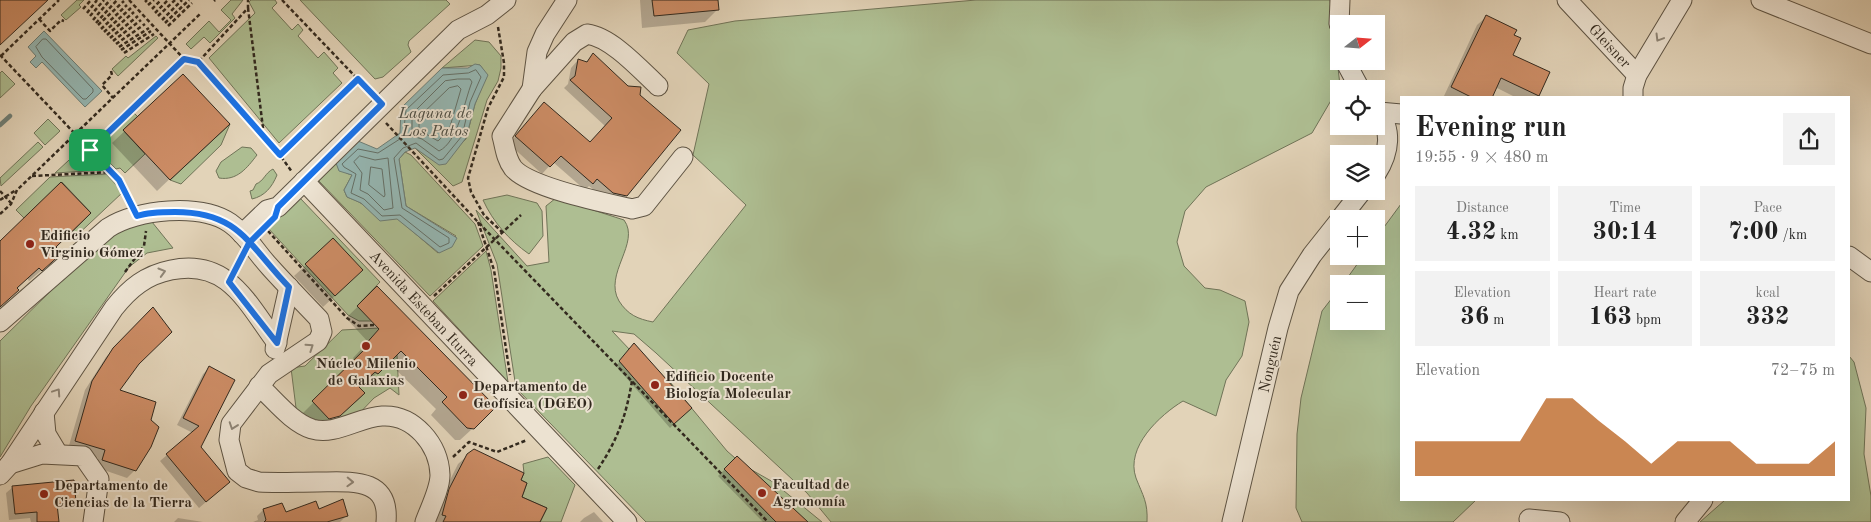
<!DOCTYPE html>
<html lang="en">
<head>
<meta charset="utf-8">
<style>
  body { margin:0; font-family:"Old Standard TT",serif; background:#f2f2f2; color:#222; height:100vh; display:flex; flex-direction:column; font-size:19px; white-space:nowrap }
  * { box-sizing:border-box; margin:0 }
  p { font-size:16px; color:#767676 }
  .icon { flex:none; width:28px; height:28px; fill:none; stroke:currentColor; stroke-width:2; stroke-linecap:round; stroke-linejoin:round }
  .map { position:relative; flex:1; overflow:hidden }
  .drawer { position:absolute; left:1400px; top:96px; width:450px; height:405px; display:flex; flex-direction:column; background:#fff; border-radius:0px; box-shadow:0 5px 20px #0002 }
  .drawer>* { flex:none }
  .needle { width:32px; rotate:73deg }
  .buttons { position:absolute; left:1330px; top:15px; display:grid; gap:10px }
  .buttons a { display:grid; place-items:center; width:55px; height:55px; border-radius:0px; background:#fff; box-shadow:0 5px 20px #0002; font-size:25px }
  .pin { position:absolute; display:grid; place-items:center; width:42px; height:42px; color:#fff; margin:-21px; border-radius:10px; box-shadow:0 2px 8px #0006 }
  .round { display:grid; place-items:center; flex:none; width:52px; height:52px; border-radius:0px; background:#f2f2f2 }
  .summary { display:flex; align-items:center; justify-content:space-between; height:85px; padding:0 15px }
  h1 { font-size:28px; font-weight:700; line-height:38px }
  .stats { display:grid; grid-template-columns:repeat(3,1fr); gap:8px; height:85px; padding:5px 15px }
  .stats div { display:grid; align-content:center; border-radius:0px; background:#f2f2f2; text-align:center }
  .stats b { font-size:25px; font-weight:700 }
  .stats small { font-size:14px; font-weight:400 }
  .stats p { font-size:14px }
  .chart { height:140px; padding:10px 15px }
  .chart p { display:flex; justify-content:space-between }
  .chart svg { width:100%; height:90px; margin-top:5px; fill:#b45309; opacity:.7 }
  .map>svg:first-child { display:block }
</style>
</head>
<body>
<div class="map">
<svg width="1871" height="522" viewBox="0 0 1871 522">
  <rect width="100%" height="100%" fill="#e2d3b8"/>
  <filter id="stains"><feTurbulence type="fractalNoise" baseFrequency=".004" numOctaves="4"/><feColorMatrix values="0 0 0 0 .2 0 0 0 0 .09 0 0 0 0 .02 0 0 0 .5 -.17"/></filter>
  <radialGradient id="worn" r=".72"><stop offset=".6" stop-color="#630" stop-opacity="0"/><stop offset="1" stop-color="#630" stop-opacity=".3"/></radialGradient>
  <g fill="#aebe92" stroke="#707458">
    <path d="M77 0H84L79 5 81 7 66 20 61 15Z"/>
    <path d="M231 0H243L232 14 235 18 210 43 204 37 191 49 186 44 209 21 219 32 231 20 221 10Z"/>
    <path d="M251 0H275L277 3 272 8 292 30 298 24 303 30 298 36 318 58 324 52 338 68 333 73 342 83 279 143 209 58 255 13 249 2Z"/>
    <path d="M300 0H446L450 4 409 41 408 45 411 52 383 77 375 79Z"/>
    <path d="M976 0H1330L1340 85 1312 133 1206 187 1185 211 1177 242 1184 266 1205 288 1220 290 1245 301 1249 322 1242 356 1226 380 1216 416 1183 401C1160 415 1125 447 1136 478 1143 496 1148 502 1147 522H831L807 493 656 353 634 334 612 331 631 351 670 382 727 451 743 465 773 482 822 522H646L516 388 497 264 476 210 527 266 549 262 546 206 556 198 624 220C641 243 603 274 619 301 628 315 638 319 653 322L746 205 693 155 709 84 677 53 688 30 735 21Z"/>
    <path d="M156 36 158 38 118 76 112 69 126 56 128 58Z"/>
    <path d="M475 40 489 42 501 56V68L498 81 487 100 462 182 453 186 415 148 424 154 460 145 466 139 475 104 487 75 480 65 442 68Z"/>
    <path d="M2 71 15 84 0 98V73Z"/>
    <path d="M133 112 138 117 123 130 145 154 125 173 120 168 116 169 100 153 99 145Z"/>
    <path d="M48 119 60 131 45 145 34 133Z"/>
    <path d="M230 124 221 145 181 184 170 180Z"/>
    <path d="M38 142 43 147 1 186 0 178Z"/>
    <path d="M242 147 251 148 257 155C247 168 237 181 219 178L216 171 221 162Z"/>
    <path d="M82 148 103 170 55 173Z"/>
    <path d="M405 152 411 155 475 224 483 246 430 296 318 180 336 163 346 173 352 175 344 190 347 197C352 199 358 201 362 204 374 213 381 223 397 218L438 253 456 236 406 206 399 159Z"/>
    <path d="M273 169 277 175C272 187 265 196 252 199L250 191 253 190 256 184C264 181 265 173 273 169Z"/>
    <path d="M106 174 123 192 72 240 68 236 91 213 62 182 24 218 16 210 50 177Z"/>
    <path d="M507 195 537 203 542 211 543 236 529 254C509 240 493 222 483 200Z"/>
    <path d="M300 198 380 282 357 306 372 321H359L348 315 268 228Z"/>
    <path d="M1401 204V500H1476L1453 522H1302L1296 508 1297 434 1301 398 1322 311 1339 289V321H1376V284H1343L1363 256H1376V238Z"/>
    <path d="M152 222 173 248 147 253 129 267 31 406 0 457V341L67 275 114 234 134 223Z"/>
    <path d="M486 251 491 270 508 382 433 301Z"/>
    <path d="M379 328 383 333 371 338 364 345 366 348 313 401 333 422 365 393 359 387 375 372 378 374 397 355 399 395 390 388 374 398 352 421 325 427 309 422 296 408 291 368 305 366 342 330Z"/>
    <path d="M1849 356 1854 362 1866 408 1864 454 1871 496V522H1700L1725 500H1849Z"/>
    <path d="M548 457 575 485 561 522H540L547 508 522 497 527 483 521 480 524 473 523 464Z"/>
  </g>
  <g fill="#95b7b3" stroke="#6d7e77">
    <path d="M44 31 102 91 85 107 42 62 36 68 30 62 36 56 28 47Z"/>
    <path d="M475 64 480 65 488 75 475 104 466 138 446 164 439 165 415 148 405 152 399 159 406 206 457 238 452 247 439 253 397 219 380 221 361 203 347 197 344 190 352 175 339 171 336 163 358 141 377 149 400 133 401 108 442 68H468Z"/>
  </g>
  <g fill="#0003">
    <path d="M640 0H716L717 10 705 22 642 28Z"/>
    <path d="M1486 17 1513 35 1511 55 1538 95 1535 98H1517L1495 87 1491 98 1444 96 1477 25Z"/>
    <path d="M593 55 639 95 626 196 619 203 606 200 589 186 585 190 553 162 542 174 509 144 544 103 590 143 605 126 564 88 568 84 571 68 578 60 585 63Z"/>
    <path d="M183 76 216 135 157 191 112 143Z"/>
    <path d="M0 242 55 247 48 265 29 281 27 278 0 307Z"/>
    <path d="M306 265 350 282 323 307 294 276Z"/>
    <path d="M377 288 483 419 460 440H455L431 415 436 409 388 362 365 385 362 384 358 387 351 405 327 427 302 414 355 361 353 358 368 342 346 318Z"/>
    <path d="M153 309 138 363 118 390 135 470 127 478 95 467 98 458 68 449 85 390 106 357Z"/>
    <path d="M630 349 690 408 670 428 616 366Z"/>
    <path d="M209 368 199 447 222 488 199 508 160 461 193 433 177 425 203 374Z"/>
    <path d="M468 455 520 481V497L539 522H434L441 498 458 464Z"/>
    <path d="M737 457 797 522H763L718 476Z"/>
    <path d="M13 487 75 501 68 508 56 509 57 522H31L30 518 9 520 6 493Z"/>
    <path d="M263 510 285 514 319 510 347 515 340 522H253L258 520 257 516Z"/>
    <path d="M594 512 603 522H580L584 518Z"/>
    <path d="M178 518 203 522H174Z"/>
  </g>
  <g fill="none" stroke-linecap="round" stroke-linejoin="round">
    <g stroke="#647068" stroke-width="1">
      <path d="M43 39H46L93 89V92L86 99H83L42 57 36 47Z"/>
      <path d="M476 70 481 77 470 102 462 136 443 159 439 160 416 143 403 148 394 158 402 208 449 238V243L440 247 400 215 382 216 364 199 351 193 356 174 344 167 342 164 358 149 378 153 403 137 406 110 443 75 468 73Z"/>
      <path d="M458 79H470L472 82C464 102 458 142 439 151L422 139 412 136V114L445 81Z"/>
      <path d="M458 86 461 89 449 130 438 141 419 130V117L449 88Z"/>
      <path d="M360 156 375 160 388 158 393 208 384 210 368 194 360 190 362 173 354 162Z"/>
      <path d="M371 167 382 169 385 195 384 197 369 185Z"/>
    </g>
    <path stroke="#6d7e77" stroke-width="4.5" d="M0 125 10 116"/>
  </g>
  <g fill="#cc8c65" stroke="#32291e">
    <path d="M0 0H48L0 45Z"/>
    <path d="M652 0H718L719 10 654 16Z"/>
    <path d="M1486 15 1517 30 1514 35 1521 38 1513 55 1550 72 1539 96 1501 78 1492 98H1473L1451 87Z"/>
    <path d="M593 53 628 86 641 87 640 95 681 130 627 196 613 193 597 179 593 184 561 156 550 167 515 136 544 102 590 142 612 118 570 80 575 76 578 59 587 62Z"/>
    <path d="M183 74 230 124 170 180 123 130Z"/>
    <path d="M61 182 91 213 56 247 62 253 42 271 39 268 17 288 19 290 0 307V241Z"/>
    <path d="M333 238 363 270 335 296 305 264Z"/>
    <path d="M377 286 496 407 474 429 467 428 442 402 447 397 401 351 378 374 375 372 359 387 365 393 340 416 329 419 312 401 366 348 364 346 379 329 357 306Z"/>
    <path d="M153 307 172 332 139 364 120 390 156 402 151 420 159 427 151 447 136 471 102 460 105 450 75 441 92 381 113 348Z"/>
    <path d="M634 343 692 408 674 424 619 361Z"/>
    <path d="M209 366 235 380 201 447 230 482 206 502 166 454 199 426 183 418Z"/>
    <path d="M474 449 524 473 521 480 527 483 522 497 547 508 540 522H443L446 516 442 515 449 489 467 454Z"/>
    <path d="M737 456 808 522H776L724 469Z"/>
    <path d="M74 480 76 502 57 504 59 522H37V512L15 514 12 486Z"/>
    <path d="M343 499 348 516 327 522H264L266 520 263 509 282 503 286 512 316 501 319 509Z"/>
  </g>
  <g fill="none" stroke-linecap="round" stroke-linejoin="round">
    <defs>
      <g id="minor">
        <path d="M567 0 545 34 537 52 532 89 574 42 587 34C611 37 640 69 658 86"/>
        <path d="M1567 0 1637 75"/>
        <path d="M1761 0 1871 44"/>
        <path d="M1339 24 1340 0"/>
        <path d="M1345 61 1360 89"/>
        <path d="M532 89 502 136C505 147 506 159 513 168 530 188 606 203 632 209L644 206 683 157"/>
        <path d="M1633 98V88L1637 75 1682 0"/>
        <path d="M1376 108C1393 129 1390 152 1376 174"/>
        <path d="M1379 112 1401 114"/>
        <path d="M304 181 627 522"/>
        <path d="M1340 219 1362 191"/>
        <path d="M242 234 267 210 278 207 458 30 487 15 506 0"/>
        <path d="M1849 256 1871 272"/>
        <path d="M0 322 108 228C137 209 200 203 230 223 246 234 256 252 269 266 285 284 303 302 319 319L322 332 318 341 269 374 231 424 229 440 237 471 246 478 259 482C278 483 297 482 317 482 349 482 390 476 386 522"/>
        <path d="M275 349 289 287"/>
        <path d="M259 386C275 400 291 422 312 429 335 436 359 417 382 416 414 414 439 445 440 475 440 489 430 508 425 522"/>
        <path d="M44 412 46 434 58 454"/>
        <path d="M10 464 42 454 83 456 99 479 93 522"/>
        <path d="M0 475 10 464 114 308C130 288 146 275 171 270 228 258 247 303 277 343"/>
        <path d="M1529 519 1560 522"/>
        <path d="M1232 522 1278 328 1289 291 1312 255 1339 221"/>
        <path d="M1685 522 1703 500"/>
      </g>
    </defs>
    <use href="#minor" stroke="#5e5444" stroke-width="21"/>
    <g stroke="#32291e" stroke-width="2.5" stroke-dasharray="4 2.5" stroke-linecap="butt">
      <path d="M129 0 184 59 198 62 280 155 292 172"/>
      <path d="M282 0 371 93"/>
      <path d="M214 1 215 0"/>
      <path d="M145 2 147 0"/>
      <path d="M148 5 154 0"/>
      <path d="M248 8 264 136"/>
      <path d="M83 9 91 0"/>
      <path d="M152 9 161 0"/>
      <path d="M87 13 97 0"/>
      <path d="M155 13 168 0"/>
      <path d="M90 16 104 0"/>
      <path d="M158 16 175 0"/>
      <path d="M39 19 50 31 61 20 64 21"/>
      <path d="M93 20 110 0"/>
      <path d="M162 20 182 0"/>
      <path d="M96 23 117 0"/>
      <path d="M165 23 189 0"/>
      <path d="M98 25 124 1"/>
      <path d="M168 26 192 3"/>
      <path d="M498 27 504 63V77L488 108 468 178 471 192 484 215 502 232"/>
      <path d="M101 29 127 5"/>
      <path d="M104 32 131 8"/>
      <path d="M107 35 134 12"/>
      <path d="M110 38 138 16"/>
      <path d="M113 41 141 20"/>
      <path d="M116 44 145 24"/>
      <path d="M119 47 149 28"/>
      <path d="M121 50 151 31"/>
      <path d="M124 53 154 34"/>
      <path d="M0 55 119 180 130 202"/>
      <path d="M1 56 59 0"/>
      <path d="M199 61 248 8V0"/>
      <path d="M111 71 112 75 102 85 113 98"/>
      <path d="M386 123 477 221 768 522"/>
      <path d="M90 150 184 59"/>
      <path d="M280 155 358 79"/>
      <path d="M32 176 111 172"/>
      <path d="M0 191 11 203"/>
      <path d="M0 200 16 190"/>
      <path d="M0 214 11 204 17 190 201 13"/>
      <path d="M478 222 494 270 510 375"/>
      <path d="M268 231 347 318 359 326 375 325"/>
      <path d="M236 268 241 257"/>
      <path d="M125 272 144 246 146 231"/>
      <path d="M434 296 521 215"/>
      <path d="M453 457 469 442 497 452 527 440"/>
      <path d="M598 469C618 439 626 416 632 381"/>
    </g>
    <use href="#minor" stroke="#ece2d1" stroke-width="19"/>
  </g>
  <defs><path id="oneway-chevron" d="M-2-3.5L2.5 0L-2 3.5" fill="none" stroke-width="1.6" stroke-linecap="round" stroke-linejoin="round" transform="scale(1.25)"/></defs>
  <g stroke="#8f8678">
    <use href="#oneway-chevron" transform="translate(1659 38) rotate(121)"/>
    <use href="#oneway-chevron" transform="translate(162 272) rotate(-16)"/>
    <use href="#oneway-chevron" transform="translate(310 347) rotate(-34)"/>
    <use href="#oneway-chevron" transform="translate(57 392) rotate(-56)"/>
    <use href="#oneway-chevron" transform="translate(233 426) rotate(109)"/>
    <use href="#oneway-chevron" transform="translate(350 482) rotate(2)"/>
  </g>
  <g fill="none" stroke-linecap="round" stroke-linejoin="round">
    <defs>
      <path id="route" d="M90 150 119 180 137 216C149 212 163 212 175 212 240 212 249 246 289 287L277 343 229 282 248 245 250 242 275 217 278 207 382 104 358 79 280 155 198 62 184 59 90 150"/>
    </defs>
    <use href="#route" stroke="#fff" stroke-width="10"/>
    <use href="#route" stroke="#1a73e8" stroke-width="6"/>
  </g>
  <g fill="#8f2418" stroke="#ece2d1" stroke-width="2">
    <circle cx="30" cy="244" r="5"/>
    <circle cx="366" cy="346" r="5"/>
    <circle cx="655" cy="385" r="5"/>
    <circle cx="463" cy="395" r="5"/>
    <circle cx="762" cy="493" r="5"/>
    <circle cx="44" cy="494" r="5"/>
  </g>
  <g text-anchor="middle" stroke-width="4" stroke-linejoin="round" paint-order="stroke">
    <g font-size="15" fill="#32291e" stroke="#ece2d1">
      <text transform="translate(1610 46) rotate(47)" y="5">Gleisner</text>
      <text transform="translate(424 308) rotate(47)" y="5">Avenida Esteban Iturra</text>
      <text transform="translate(1270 364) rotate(-77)" y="5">Nonguén</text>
    </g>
    <g font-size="15" font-weight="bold" fill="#32291e" stroke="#ece2d1" text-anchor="start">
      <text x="40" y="240">Edificio<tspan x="40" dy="17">Virginio Gómez</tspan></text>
      <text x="366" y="368" text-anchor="middle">Núcleo Milenio<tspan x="366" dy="17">de Galaxias</tspan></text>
      <text x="665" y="381">Edificio Docente<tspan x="665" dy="17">Biología Molecular</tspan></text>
      <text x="473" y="391">Departamento de<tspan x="473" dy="17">Geofísica (DGEO)</tspan></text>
      <text x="772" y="489">Facultad de<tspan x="772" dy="17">Agronomía</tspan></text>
      <text x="54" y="490">Departamento de<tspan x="54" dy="17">Ciencias de la Tierra</tspan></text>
    </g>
    <g font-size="16" font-style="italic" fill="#4b4c43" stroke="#ece2d1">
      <text x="435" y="118">Laguna de<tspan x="435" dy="18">Los Patos</tspan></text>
    </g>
  </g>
  <rect width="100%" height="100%" filter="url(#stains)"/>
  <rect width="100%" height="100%" fill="url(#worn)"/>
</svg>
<div class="buttons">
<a><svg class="needle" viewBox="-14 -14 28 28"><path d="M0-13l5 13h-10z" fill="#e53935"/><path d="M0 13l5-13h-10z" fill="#767676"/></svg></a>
<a><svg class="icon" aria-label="locate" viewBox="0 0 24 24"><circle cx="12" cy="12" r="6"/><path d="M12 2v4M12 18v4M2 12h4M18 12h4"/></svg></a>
<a><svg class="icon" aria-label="layers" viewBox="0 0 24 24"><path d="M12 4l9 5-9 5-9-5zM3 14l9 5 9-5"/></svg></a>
<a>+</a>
<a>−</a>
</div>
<div class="pin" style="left:90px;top:150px;background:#1e9e55"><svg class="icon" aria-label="arrive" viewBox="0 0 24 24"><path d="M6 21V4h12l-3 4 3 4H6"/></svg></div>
<section class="drawer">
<div class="summary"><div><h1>Evening run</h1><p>19:55 · 9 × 480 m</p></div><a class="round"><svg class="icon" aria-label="share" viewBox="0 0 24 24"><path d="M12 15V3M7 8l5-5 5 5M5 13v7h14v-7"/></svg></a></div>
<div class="stats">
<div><p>Distance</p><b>4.32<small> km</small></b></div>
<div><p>Time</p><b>30:14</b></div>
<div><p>Pace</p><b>7:00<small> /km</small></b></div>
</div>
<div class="stats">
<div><p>Elevation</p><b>36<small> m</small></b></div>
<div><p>Heart rate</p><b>163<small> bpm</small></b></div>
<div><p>kcal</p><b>332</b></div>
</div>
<div class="chart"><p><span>Elevation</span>72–75 m</p>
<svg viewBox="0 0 160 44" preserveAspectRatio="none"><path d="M0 44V27L10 27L20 27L30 27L40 27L50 6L60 6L70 17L80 27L90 38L100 27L110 27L120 27L130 38L140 38L150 38L160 27V44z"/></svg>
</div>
</section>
</div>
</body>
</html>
